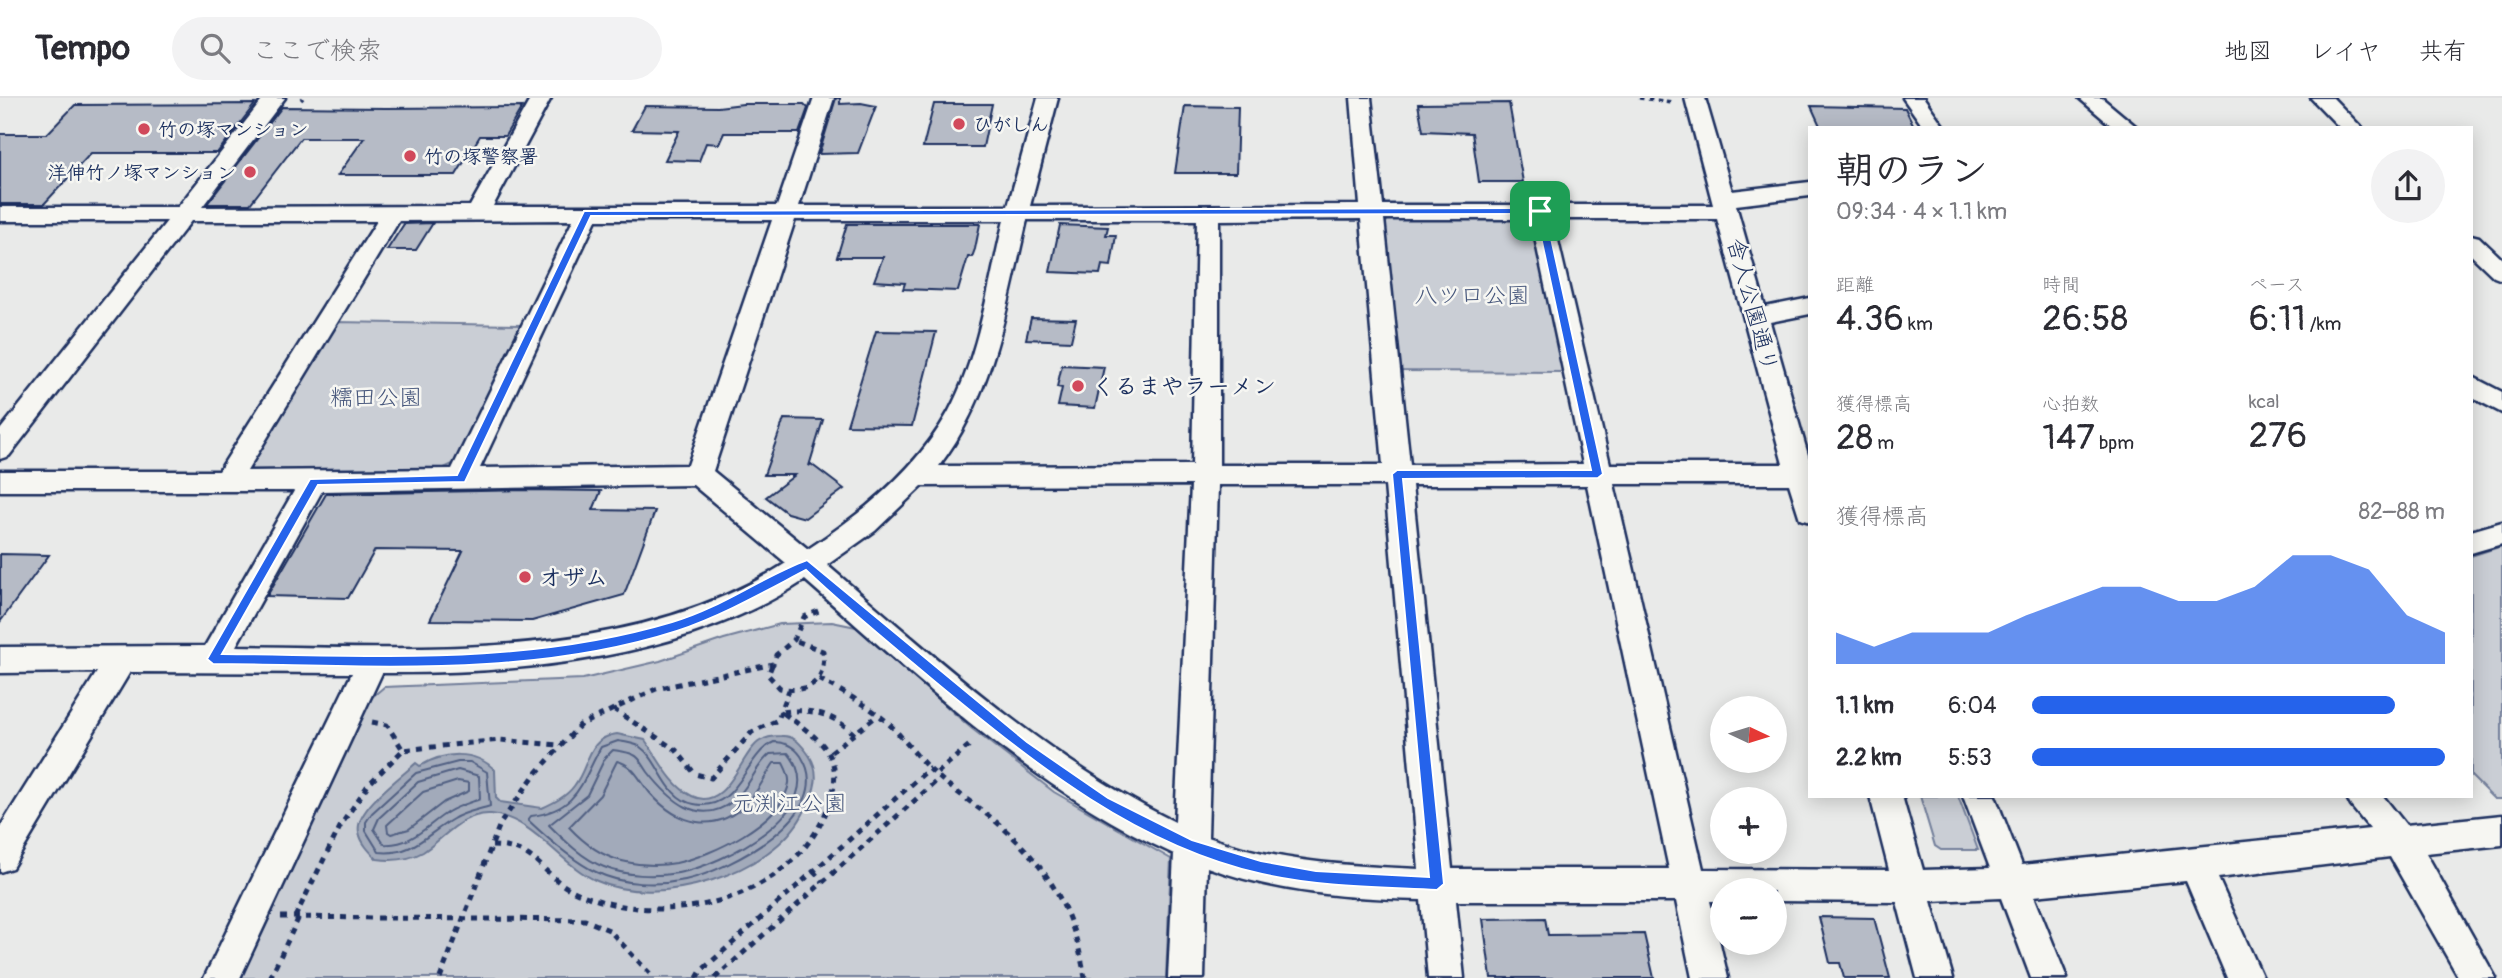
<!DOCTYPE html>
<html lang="ja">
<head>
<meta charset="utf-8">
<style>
  body { margin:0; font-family:Pangolin,"Klee One",sans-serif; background:#f2f2f3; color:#2b2b33; height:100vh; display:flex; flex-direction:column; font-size:26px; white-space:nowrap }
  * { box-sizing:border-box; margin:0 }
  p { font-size:23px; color:#7c7c81 }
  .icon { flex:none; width:38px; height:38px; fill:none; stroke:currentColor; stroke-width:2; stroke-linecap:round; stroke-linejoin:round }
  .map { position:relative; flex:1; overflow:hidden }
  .drawer { position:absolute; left:1808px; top:28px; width:665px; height:672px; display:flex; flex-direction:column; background:#fff; border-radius:0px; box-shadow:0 4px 18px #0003 }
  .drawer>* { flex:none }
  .needle { width:46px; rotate:94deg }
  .fabs { position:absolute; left:1710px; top:598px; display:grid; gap:14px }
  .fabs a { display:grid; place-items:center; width:77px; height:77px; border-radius:50%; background:#fff; box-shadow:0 4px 18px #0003; font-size:35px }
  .pin { position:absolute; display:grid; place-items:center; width:60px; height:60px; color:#fff; margin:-30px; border-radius:14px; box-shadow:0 4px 10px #0006 }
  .round { display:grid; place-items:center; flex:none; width:74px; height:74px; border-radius:37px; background:#f2f2f3 }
  .headline { display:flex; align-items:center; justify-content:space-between; height:119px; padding:0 28px }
  h1 { font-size:38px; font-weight:600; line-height:52px }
  .stats { display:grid; grid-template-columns:repeat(3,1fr); gap:10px; height:119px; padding:7px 28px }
  .stats div { display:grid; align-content:center }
  .stats b { font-size:35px; font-weight:600 }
  .stats small { font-size:19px; font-weight:400 }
  .stats p { font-size:19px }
  .chart { height:196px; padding:14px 28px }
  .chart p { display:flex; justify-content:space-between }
  .chart svg { width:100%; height:126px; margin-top:7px; fill:#2563eb; opacity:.7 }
  ul { padding:0 28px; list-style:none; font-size:23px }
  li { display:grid; grid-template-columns:112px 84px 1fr; align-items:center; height:52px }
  li i { height:18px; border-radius:9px; background:#2563eb }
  header { display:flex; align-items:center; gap:42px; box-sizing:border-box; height:98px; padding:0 35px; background:#fff; border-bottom:2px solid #e1e1e2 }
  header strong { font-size:33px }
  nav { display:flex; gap:38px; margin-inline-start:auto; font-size:24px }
  .search { width:490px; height:63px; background:#f2f2f3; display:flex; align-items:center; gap:18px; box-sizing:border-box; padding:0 24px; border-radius:38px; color:#7c7c81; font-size:26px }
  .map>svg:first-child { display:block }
</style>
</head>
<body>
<header>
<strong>Tempo</strong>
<div class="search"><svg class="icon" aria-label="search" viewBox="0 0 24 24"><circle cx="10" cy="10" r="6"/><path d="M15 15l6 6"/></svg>ここで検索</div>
<nav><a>地図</a><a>レイヤ</a><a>共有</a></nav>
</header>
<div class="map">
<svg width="2502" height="880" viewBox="0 0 2502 880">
  <rect width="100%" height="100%" fill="#e9eae9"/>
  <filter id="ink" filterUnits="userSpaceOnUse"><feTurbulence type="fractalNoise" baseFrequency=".0143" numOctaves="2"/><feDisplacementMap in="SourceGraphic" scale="14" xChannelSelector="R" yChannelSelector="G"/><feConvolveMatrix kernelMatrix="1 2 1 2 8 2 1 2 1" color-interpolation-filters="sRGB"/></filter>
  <g filter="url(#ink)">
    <g fill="#caced5" stroke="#727e9a" stroke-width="2">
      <path d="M1523 121 1533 127 1567 274 1396 273 1381 131 1388 122Z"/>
      <path d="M335 224 523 227 457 364 442 371 259 376 245 368Z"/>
      <path d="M2502 448V701H2494L2471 678V458Z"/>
      <path d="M832 524 856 529 971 630 1054 694 1171 761 1166 880H230L345 622 384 589 583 581 660 563 724 541 780 526Z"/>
      <path d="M1920 698H1958L1978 752H1941L1935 748Z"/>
    </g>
    <path fill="#a2aaba" stroke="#6c7995" stroke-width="2" d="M617 636 645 642C659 661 670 687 692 698 727 715 741 654 760 643 766 639 774 638 781 638 793 637 799 644 806 653 823 674 815 694 803 716 772 776 658 811 597 783 559 766 534 720 491 716 462 714 444 741 423 754 409 762 392 763 377 761 370 754 361 745 359 734 354 712 401 679 416 665L420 668C444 654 474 651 495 672L496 700 500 704 542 710C553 705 566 699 574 688 590 668 586 640 617 636Z"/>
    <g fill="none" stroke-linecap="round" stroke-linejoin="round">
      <g stroke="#516083" stroke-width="2">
        <path d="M618 643C625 644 633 645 639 648 661 663 664 700 694 706 739 715 744 657 774 644 786 644 794 648 801 658 839 716 729 772 685 782 657 788 623 787 596 774 574 764 546 739 528 722L531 718C579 712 581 684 601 649Z"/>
        <path d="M613 652C619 653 629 654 634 657 640 659 644 669 648 674 669 701 699 730 733 703 751 688 755 668 770 656L788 655C835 711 722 767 678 775 654 779 626 778 604 769 583 761 565 743 549 727L587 697 605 660Z"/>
        <path d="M617 663C634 667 639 682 650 695 678 727 715 737 747 705 758 694 765 678 774 665H783C786 671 790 678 789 685 783 724 711 758 676 765 659 768 639 767 622 763 601 758 584 745 569 729L600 697Z"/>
        <path d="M458 664H470L487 674 490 708C478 712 464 714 453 721 427 736 412 758 379 754L366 733V724L372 715 416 675Z"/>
        <path d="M458 672 479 678 480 701C469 705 458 708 448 714 427 727 412 748 384 746L374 731 379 720 418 684Z"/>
        <path d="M458 683 469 685V693L444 704 409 731 391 736 388 734 387 727 423 694Z"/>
      </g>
    </g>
    <g fill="#b6bbc6" stroke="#1b2f5e" stroke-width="2">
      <path d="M836 0H840V6L861 5 876 8 858 55 819 56Z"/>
      <path d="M1509 5 1523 84H1479L1472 35 1423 33 1418 6Z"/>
      <path d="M255 6 217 55H91L44 106H0V36H47L75 7Z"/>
      <path d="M743 6H804L808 10 799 35H724L719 46 706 45 699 63 665 62 679 33 632 32 645 8 718 9Z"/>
      <path d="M934 6H992L983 49H923Z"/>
      <path d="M1185 8 1238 9 1236 75H1175Z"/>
      <path d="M1811 8 1905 10 1915 30H1821Z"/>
      <path d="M282 9 386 10 522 9 505 38H480L456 77H338L364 40H301L250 106H207Z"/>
      <path d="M433 125 416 152H387L404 126Z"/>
      <path d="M847 126H980L975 151 972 159H968L958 193 903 191 905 185 874 183 883 159H837Z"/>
      <path d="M1060 127 1108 129 1106 137H1116L1111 168 1102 167 1100 176 1050 174Z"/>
      <path d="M1031 220 1076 221 1071 243 1026 241Z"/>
      <path d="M876 233 936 234 912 328 847 327Z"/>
      <path d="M1062 267 1104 269 1095 310 1058 308 1062 290 1057 289Z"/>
      <path d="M784 321 823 322 809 368 811 366 844 391 805 420 787 415 766 399 795 377H764Z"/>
      <path d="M527 392 601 393 593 412 655 413 624 497 532 523 430 522 463 453 375 452 348 500 267 498 326 396Z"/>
      <path d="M0 456 49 457 0 524Z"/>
      <path d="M1819 819 1874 820 1890 880H1844L1840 865H1830Z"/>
      <path d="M1545 820 1548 837 1644 836 1654 880H1491L1483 821Z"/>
    </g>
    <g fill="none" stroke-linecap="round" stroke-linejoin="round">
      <defs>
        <g id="minor">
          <path d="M264 0H285L202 109 470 108 531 0H551L493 108H777L814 0H834L799 108H1008L1038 0H1058L1030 108 1360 107 1351 0H1371L1383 107H1713L1685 0H1705L1732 93 1810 84V98L1736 107 1765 209 1810 200V216L1770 224 1810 364V424L1800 421 1789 386H1614L1703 771 1889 772 1870 698H1902L1923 772 1990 770 1963 698H1995L2022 767 2370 731 2351 708 2346 698H2383L2406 727 2502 717V747L2426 755 2496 880H2459L2390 759 2218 780 2263 880H2227L2186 783 2034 798 2067 880H2031L2001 800 1931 803 1953 880H1917L1897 804 1774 803V793H1722V803H1710L1728 880H1692L1676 803H1456L1464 880H1428L1421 802C1349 800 1276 795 1207 769L1204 880H1168L1174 756C1035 693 919 582 805 482 685 561 522 576 382 575L240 880H204L352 575 130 574 12 770 0 774V729L97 574 0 575V549L205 548 294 393H0V373H219L377 123H191L9 358 0 361V332L167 123H0V109H178ZM1361 121 1383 367H1219V122ZM1384 121H1531L1583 366 1410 367ZM1553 121H1717L1783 366H1610ZM573 122 452 371 247 373 399 123ZM596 122H772L688 367 480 370ZM795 122H1004C989 183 979 258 949 313 917 371 862 416 808 451L713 373ZM1027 122H1197L1192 367 939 368C994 296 1007 208 1027 122ZM693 387 786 465C628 567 415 550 236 548L322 393ZM1191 387 1175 724C1046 661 936 560 827 467L875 433 922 388ZM1218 387H1385L1419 771C1347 768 1275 764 1208 739ZM1412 387H1587L1669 771H1452Z"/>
          <path d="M1903 0H1924L1945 30H1924Z"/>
          <path d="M2079 0H2102L2138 30H2114Z"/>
          <path d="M2311 0H2333L2362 30H2340Z"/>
          <path d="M2471 137 2479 139 2502 161V182L2494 179 2471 157Z"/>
          <path d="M2471 278 2502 294V315L2471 299Z"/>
          <path d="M2502 424V446L2471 455V433Z"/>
        </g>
      </defs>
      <use href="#minor" stroke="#1b2f5e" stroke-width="5"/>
      <g stroke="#1b2f5e" stroke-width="3.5" stroke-dasharray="4.5 4.5" stroke-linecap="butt">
        <path d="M1639 0 1672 4"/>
        <path d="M301 2 303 0"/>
      </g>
      <g stroke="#1b2f5e" stroke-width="5" stroke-dasharray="6 6" stroke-linecap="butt">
        <path d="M772 567 768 577 780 590C809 596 827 583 823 553L794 542"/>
        <path d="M819 581C842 594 867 606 887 624 904 640 917 660 934 675 953 692 974 706 994 722 1048 768 1073 810 1085 880"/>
        <path d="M613 611 676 652 695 676 711 680 752 634 778 622 789 592"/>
        <path d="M783 614C812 610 834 616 855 637"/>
        <path d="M372 624 387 627 403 652 500 642 559 647"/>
        <path d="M831 654 878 617"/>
        <path d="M937 675 973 644"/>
        <path d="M492 748C540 748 541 780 578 795 668 834 803 802 832 697 844 652 813 638 782 614"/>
        <path d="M813 773 823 784"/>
        <path d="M281 819 585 822 609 832 654 880"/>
        <path d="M295 819 341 727 368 687 403 652"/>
        <path d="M270 880 299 819"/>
        <path d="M440 880 500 726 533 679 580 627 656 591 773 566 776 557 794 542 804 519 821 512"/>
        <path d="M697 880 701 873 930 670"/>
        <path d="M715 880 940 680"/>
      </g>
      <use href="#minor" fill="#f6f6f2" fill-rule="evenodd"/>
    </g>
  </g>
  <path fill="#2563eb" stroke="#fff" stroke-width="2" fill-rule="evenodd" d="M1540 110 1545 113 1603 376 1598 380 1403 381 1444 786 1437 792C1379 789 1319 789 1262 776 1137 748 1036 667 939 587 894 549 849 513 806 472 764 494 722 518 677 533 527 581 367 567 213 566L207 561 310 381 457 377 584 113ZM1536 116 1591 372H1397L1392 376 1429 779 1316 773 1261 763 1192 742 1108 700 1027 644 807 462C761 479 721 510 672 524 524 568 375 557 222 556L318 387 465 384 591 118Z"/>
  <g fill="#d1495b" stroke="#f6f6f2" stroke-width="2.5">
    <circle cx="959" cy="26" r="7"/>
    <circle cx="144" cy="31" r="7"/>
    <circle cx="410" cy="58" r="7"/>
    <circle cx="250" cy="74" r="7"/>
    <circle cx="1078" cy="288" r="7"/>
    <circle cx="525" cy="479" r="7"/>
  </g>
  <g text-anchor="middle" stroke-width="5" stroke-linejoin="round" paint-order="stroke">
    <g font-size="19" font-weight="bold" fill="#1b2f5e" stroke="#f6f6f2" text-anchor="start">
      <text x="973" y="33">ひがしん</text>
      <text x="158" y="38">竹の塚マンション</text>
      <text x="424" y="65">竹の塚警察署</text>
      <text x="236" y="81" text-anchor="end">洋伸竹ノ塚マンション</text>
    </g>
    <g font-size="23" fill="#47577c" stroke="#f6f6f2">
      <text x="1472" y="205">八ツ口公園</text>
      <text x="376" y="307">糯田公園</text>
      <text x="789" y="713">元渕江公園</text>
    </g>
    <g font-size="23" fill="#1b2f5e" stroke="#f6f6f2">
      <text transform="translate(1753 207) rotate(75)" y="8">舎人公園通り</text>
    </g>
    <g font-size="23" font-weight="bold" fill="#1b2f5e" stroke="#f6f6f2" text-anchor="start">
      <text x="1092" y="296">くるまやラーメン</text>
      <text x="539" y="487">オザム</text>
    </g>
  </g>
</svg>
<div class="fabs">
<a><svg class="needle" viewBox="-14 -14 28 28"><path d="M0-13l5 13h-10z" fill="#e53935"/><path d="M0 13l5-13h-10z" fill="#7c7c81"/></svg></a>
<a>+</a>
<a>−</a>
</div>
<div class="pin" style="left:1540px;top:113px;background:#1e9e55"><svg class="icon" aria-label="arrive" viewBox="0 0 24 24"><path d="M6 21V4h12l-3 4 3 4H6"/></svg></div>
<section class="drawer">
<div class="headline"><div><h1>朝のラン</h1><p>09:34 · 4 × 1.1 km</p></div><a class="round"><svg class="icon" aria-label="share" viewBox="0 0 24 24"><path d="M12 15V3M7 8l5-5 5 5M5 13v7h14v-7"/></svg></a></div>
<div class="stats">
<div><p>距離</p><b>4.36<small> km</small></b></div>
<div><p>時間</p><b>26:58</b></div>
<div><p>ペース</p><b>6:11<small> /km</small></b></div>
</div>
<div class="stats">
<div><p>獲得標高</p><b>28<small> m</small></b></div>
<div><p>心拍数</p><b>147<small> bpm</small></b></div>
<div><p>kcal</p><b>276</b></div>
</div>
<div class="chart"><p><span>獲得標高</span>82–88 m</p>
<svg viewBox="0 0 160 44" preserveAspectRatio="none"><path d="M0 44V33L10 38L20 33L30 33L40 33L50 27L60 22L70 17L80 17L90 22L100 22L110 17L120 6L130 6L140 11L150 27L160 33V44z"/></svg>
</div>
<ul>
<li><b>1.1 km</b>6:04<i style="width:88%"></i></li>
<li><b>2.2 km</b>5:53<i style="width:100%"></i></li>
</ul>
</section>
</div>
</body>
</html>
